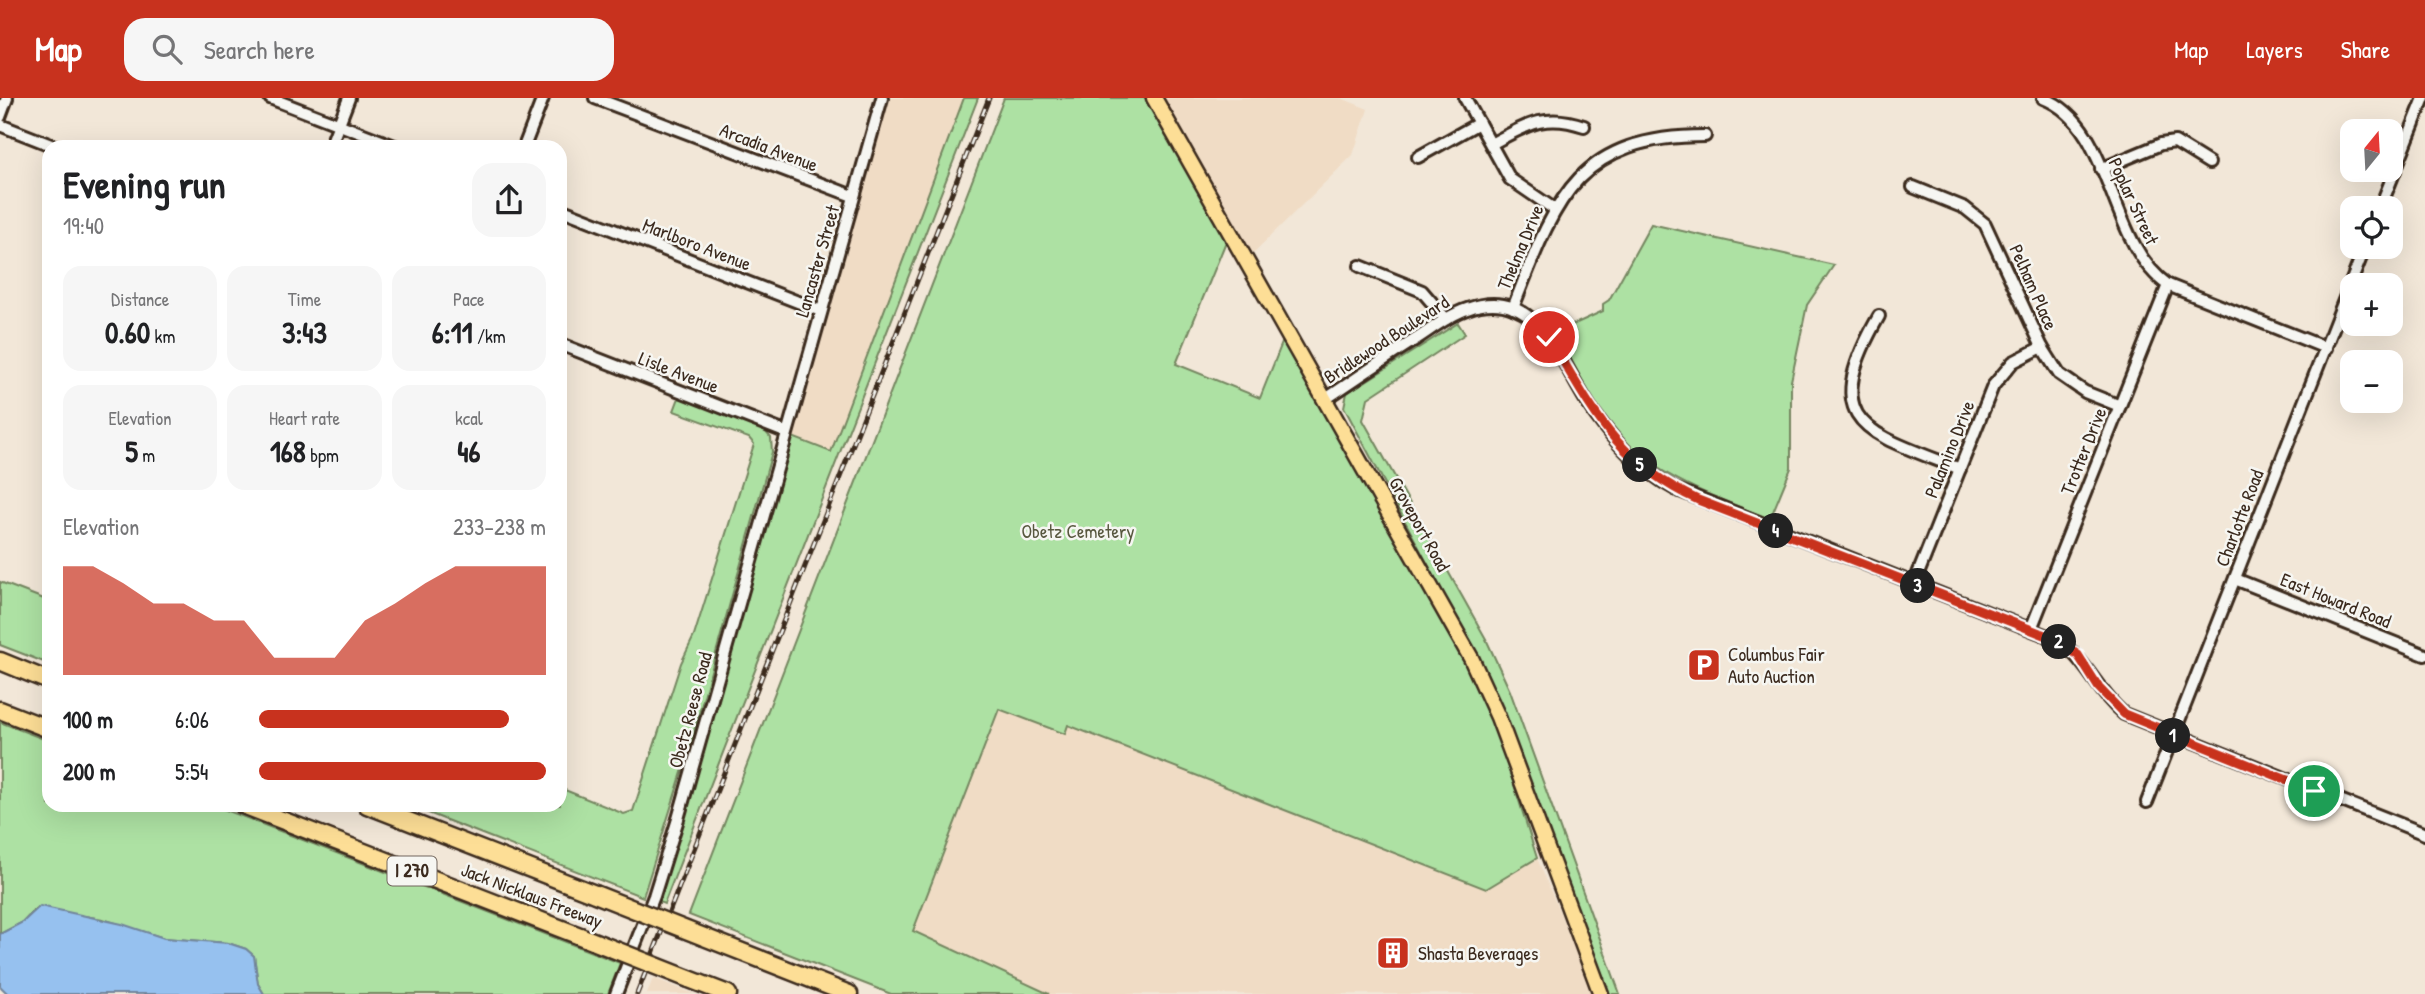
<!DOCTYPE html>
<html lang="en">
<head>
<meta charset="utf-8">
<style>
  body { margin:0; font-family:"Patrick Hand",sans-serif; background:#f6f6f6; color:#202124; height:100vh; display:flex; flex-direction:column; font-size:26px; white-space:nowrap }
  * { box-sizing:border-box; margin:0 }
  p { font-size:23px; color:#757577 }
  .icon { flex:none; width:38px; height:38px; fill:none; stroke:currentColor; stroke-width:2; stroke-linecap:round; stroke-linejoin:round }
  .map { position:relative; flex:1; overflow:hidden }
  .panel { position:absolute; left:42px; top:42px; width:525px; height:672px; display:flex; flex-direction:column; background:#fff; border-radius:21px; box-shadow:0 7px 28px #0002 }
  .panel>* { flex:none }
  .needle { width:46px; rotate:18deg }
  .fabs { position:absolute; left:2340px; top:21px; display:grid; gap:14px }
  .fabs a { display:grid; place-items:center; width:63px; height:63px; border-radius:14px; background:#fff; box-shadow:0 7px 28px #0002; font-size:35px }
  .pin { position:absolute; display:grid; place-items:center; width:60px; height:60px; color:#fff; margin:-30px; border:4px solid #fff; border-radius:50%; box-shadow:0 2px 7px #0007 }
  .km { position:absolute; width:35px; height:35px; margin:-18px; border-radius:50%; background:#222; color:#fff; font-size:19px; line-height:35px; text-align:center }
  .round { display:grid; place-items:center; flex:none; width:74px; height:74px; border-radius:21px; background:#f6f6f6 }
  .overview { display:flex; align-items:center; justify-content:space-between; height:119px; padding:0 21px }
  h1 { font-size:38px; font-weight:700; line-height:52px }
  .metrics { display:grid; grid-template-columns:repeat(3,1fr); gap:10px; height:119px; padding:7px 21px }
  .metrics div { display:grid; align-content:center; border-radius:18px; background:#f6f6f6; text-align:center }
  .metrics b { font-size:30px; font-weight:700 }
  .metrics small { font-size:19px; font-weight:400 }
  .metrics p { font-size:19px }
  .chart { height:196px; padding:14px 21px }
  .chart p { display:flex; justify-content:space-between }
  .chart svg { width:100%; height:126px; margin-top:7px; fill:#c8321e; opacity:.7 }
  ul { padding:0 21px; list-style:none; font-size:23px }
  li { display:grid; grid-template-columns:112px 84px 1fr; align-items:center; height:52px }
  li i { height:18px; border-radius:9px; background:#c8321e }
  header { display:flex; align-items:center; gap:42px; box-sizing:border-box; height:98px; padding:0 35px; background:#c8321e; color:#fff }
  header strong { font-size:33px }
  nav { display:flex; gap:38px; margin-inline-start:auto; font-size:24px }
  .search { width:490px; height:63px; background:#f6f6f6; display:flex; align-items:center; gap:18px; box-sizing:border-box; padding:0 24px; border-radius:21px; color:#757577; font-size:26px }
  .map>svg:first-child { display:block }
</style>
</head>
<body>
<header>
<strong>Map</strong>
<div class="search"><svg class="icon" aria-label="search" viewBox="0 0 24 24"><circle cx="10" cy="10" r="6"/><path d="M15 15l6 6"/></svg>Search here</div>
<nav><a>Map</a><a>Layers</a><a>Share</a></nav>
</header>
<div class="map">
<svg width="2425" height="896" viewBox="0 0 2425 896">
  <rect width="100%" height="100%" fill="#f2e7d8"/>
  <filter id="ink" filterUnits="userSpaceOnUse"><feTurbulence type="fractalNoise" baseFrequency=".0143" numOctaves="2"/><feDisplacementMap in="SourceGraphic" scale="14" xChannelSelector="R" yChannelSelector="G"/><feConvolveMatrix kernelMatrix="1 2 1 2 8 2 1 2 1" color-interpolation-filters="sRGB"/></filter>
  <g filter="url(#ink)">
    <g fill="#f0dcc5">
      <path d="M888 0H964L831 354 790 338Z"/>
      <path d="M1146 0H1341L1368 11 1353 57 1242 166Z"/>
      <path d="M999 611 1065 635 1067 627 1506 779 1537 760 1594 896H1049L913 833Z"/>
      <path d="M653 880 694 896H647Z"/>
    </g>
    <g fill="#ade1a3" stroke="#748660" stroke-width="2">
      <path d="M964 0H978L664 806 659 804 790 338 831 354Z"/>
      <path d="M1004 0H1146L1227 141 1176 266 1260 300 1284 240 1464 559 1500 642 1537 760 1486 791 1068 627 1065 636 999 611 913 833 1049 896H891L689 817Z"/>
      <path d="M1651 126 1834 167 1807 207 1791 283V370L1770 421C1707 396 1640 375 1601 314 1584 289 1571 261 1557 234L1603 213V206L1609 202Z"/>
      <path d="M1458 225 1465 236 1368 300 1363 322 1486 541 1510 593 1620 896H1610L1480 564 1344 309 1347 295Z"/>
      <path d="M680 297 764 332 771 340 772 354 689 652 643 799 408 707H560V690L624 716 633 713 681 565 694 538 754 346 749 340 674 313Z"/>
      <path d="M0 484 49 503V566L0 547Z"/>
      <path d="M0 624 49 643V707H213L620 865 608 896H264L258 886 254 858 246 851 228 845 164 840 103 821 36 810 23 824 0 836Z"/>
    </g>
    <path fill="#96c1ef" stroke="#72859b" stroke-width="2" d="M40 808 122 826 164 840 228 845 246 851 254 858 258 886 264 896H8L0 888V836L23 824Z"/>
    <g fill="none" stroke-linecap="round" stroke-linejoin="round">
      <defs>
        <g id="minor">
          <path d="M270 0 397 49"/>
          <path d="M595 0 853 98"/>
          <path d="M1465 0 1510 81 1554 111"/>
          <path d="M2043 0C2114 27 2107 145 2168 187L2326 250"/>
          <path d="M0 19 7 0"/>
          <path d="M0 27 56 49"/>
          <path d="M1491 46C1525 28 1544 14 1584 28"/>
          <path d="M330 49 349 0"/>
          <path d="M524 49 543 0"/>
          <path d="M1418 59 1479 25"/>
          <path d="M2101 71 2161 46 2175 44 2209 65"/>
          <path d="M1913 89 1965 110 1985 126 2042 249 2059 276 2085 294 2120 308"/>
          <path d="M2380 110 2424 0"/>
          <path d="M560 111 821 213"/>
          <path d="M1360 168 1422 193 1446 221"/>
          <path d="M1513 210C1555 103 1575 38 1705 38"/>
          <path d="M1879 218C1816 328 1868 334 1960 371"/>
          <path d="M560 246 785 334"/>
          <path d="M1327 300C1357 280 1386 260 1416 241 1433 230 1449 217 1467 211 1540 184 1562 271 1594 315 1617 347 1641 372 1675 391L2055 541C2086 559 2096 593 2124 616L2425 736"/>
          <path d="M2235 481 2425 557"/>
          <path d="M1914 486 1993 288 2013 264 2042 249"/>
          <path d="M2031 531 2168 187"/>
          <path d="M2147 704 2365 149"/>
          <path d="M616 896 654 798 678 721 882 0"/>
        </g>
        <path id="major" d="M1154 0 1471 560 1498 619 1601 896"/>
        <g id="highway">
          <path d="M0 563 49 583"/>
          <path d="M0 612 49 631"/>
          <path d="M243 707 580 838"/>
          <path d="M367 707 595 796"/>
          <path d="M704 839 849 896"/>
          <path d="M689 881 728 896"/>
        </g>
      </defs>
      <use href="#minor" stroke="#3b2a1e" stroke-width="16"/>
      <use href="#major" stroke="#3b2a1e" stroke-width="19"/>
      <use href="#highway" stroke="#3b2a1e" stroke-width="21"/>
      <use href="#minor" stroke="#f6f6f2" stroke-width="10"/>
      <use href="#major" stroke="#fdde96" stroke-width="14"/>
      <use href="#highway" stroke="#fdde96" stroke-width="16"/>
      <defs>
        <path id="rail" d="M637 896 989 0"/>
      </defs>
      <use href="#rail" stroke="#3b2a1e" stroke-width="5"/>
      <use href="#rail" stroke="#f6f6f2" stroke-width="2.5" stroke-dasharray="8" stroke-linecap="butt"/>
      <defs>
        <g id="highway-bridge">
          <path d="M595 796 704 839"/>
          <path d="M580 838 689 881"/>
        </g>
      </defs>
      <use href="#highway-bridge" stroke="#3b2a1e" stroke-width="21" stroke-linecap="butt"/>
      <use href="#highway-bridge" stroke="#fdde96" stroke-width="16"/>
    </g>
  </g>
  <g fill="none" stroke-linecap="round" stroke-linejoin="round" filter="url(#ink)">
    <defs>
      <path id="route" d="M1549 239C1593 313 1616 364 1698 402L2055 541 2078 557 2099 590 2124 616 2314 693"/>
    </defs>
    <use href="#route" stroke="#fff" stroke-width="14"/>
    <use href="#route" stroke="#c8321e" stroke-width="9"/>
  </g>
  <defs>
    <symbol id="parking-square" viewBox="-11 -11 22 22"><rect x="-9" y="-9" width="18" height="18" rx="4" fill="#c8321e" stroke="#f6f6f2"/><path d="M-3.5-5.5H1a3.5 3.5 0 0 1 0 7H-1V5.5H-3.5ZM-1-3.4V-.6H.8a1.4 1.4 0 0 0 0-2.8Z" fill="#fff"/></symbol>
    <symbol id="building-square" viewBox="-11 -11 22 22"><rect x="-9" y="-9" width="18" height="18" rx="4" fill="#c8321e" stroke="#f6f6f2"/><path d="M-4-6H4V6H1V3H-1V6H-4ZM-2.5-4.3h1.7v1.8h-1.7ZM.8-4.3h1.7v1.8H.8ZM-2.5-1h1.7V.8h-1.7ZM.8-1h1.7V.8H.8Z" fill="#fff"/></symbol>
  </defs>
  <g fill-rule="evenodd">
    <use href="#parking-square" x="1685" y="548" width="38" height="38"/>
    <use href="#building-square" x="1374" y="836" width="38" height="38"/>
  </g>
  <g text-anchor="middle" stroke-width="5" stroke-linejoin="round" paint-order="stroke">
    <rect fill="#f6f6f2" stroke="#73675e" stroke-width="2" x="387.5" y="758.5" width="49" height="29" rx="5"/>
    <g font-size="18" font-weight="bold" fill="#3b2a1e">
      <text x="412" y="779">I 270</text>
    </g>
    <g font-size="19" fill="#3b2a1e" stroke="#f6f6f2">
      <text transform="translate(769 49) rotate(21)" y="7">Arcadia Avenue</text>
      <text transform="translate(2134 103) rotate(65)" y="7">Poplar Street</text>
      <text transform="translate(697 146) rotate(21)" y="7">Marlboro Avenue</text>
      <text transform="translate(1520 149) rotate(-67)" y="7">Thelma Drive</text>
      <text transform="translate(817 163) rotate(-74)" y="7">Lancaster Street</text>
      <text transform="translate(2034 189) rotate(66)" y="7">Pelham Place</text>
      <text transform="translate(1386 241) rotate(-33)" y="7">Bridlewood Boulevard</text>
      <text transform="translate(679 274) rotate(21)" y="7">Lisle Avenue</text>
      <text transform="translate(1949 351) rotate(-68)" y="7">Palamino Drive</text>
      <text transform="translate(2083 353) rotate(-68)" y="7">Trotter Drive</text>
      <text transform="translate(2239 420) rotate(-69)" y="7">Charlotte Road</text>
      <text transform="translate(1420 426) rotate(61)" y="7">Groveport Road</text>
      <text transform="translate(2336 502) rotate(22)" y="7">East Howard Road</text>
      <text transform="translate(690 612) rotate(-75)" y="7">Obetz Reese Road</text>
      <text transform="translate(532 797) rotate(21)" y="7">Jack Nicklaus Freeway</text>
    </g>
    <g font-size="19" fill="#58583f" stroke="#f6f6f2">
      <text x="1078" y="440">Obetz Cemetery</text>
    </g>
    <g font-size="19" fill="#3b2a1e" stroke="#f6f6f2" text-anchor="start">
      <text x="1728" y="563">Columbus Fair<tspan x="1728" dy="22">Auto Auction</tspan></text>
      <text x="1418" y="862">Shasta Beverages</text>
    </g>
  </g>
</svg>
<div class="fabs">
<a><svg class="needle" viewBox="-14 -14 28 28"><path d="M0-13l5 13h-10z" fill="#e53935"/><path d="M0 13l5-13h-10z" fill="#757577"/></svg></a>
<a><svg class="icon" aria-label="locate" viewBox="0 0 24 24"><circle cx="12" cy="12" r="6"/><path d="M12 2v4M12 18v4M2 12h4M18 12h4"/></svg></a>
<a>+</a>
<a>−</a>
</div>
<div class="pin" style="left:2314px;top:693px;background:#1e9e55"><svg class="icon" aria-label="arrive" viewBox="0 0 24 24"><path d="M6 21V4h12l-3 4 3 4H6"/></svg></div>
<div class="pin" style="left:1549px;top:239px;background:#d93025"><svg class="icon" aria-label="check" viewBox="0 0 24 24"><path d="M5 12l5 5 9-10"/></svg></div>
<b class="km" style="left:2173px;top:638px">1</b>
<b class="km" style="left:2059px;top:544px">2</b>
<b class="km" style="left:1918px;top:488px">3</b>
<b class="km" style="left:1776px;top:433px">4</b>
<b class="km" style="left:1640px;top:367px">5</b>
<section class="panel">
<div class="overview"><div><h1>Evening run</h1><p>19:40</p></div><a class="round"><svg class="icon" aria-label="share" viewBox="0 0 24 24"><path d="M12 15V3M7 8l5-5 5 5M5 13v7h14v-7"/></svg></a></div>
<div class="metrics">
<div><p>Distance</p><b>0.60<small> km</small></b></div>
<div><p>Time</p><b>3:43</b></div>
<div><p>Pace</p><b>6:11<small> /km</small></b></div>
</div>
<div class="metrics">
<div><p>Elevation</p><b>5<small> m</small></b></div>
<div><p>Heart rate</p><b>168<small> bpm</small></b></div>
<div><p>kcal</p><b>46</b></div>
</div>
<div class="chart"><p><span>Elevation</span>233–238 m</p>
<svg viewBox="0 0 160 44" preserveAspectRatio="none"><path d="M0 44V6L10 6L20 12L30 19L40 19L50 25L60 25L70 38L80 38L90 38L100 25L110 19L120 12L130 6L140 6L150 6L160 6V44z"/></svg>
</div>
<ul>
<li><b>100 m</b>6:06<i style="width:87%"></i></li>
<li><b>200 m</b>5:54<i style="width:100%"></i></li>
</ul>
</section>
</div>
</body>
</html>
